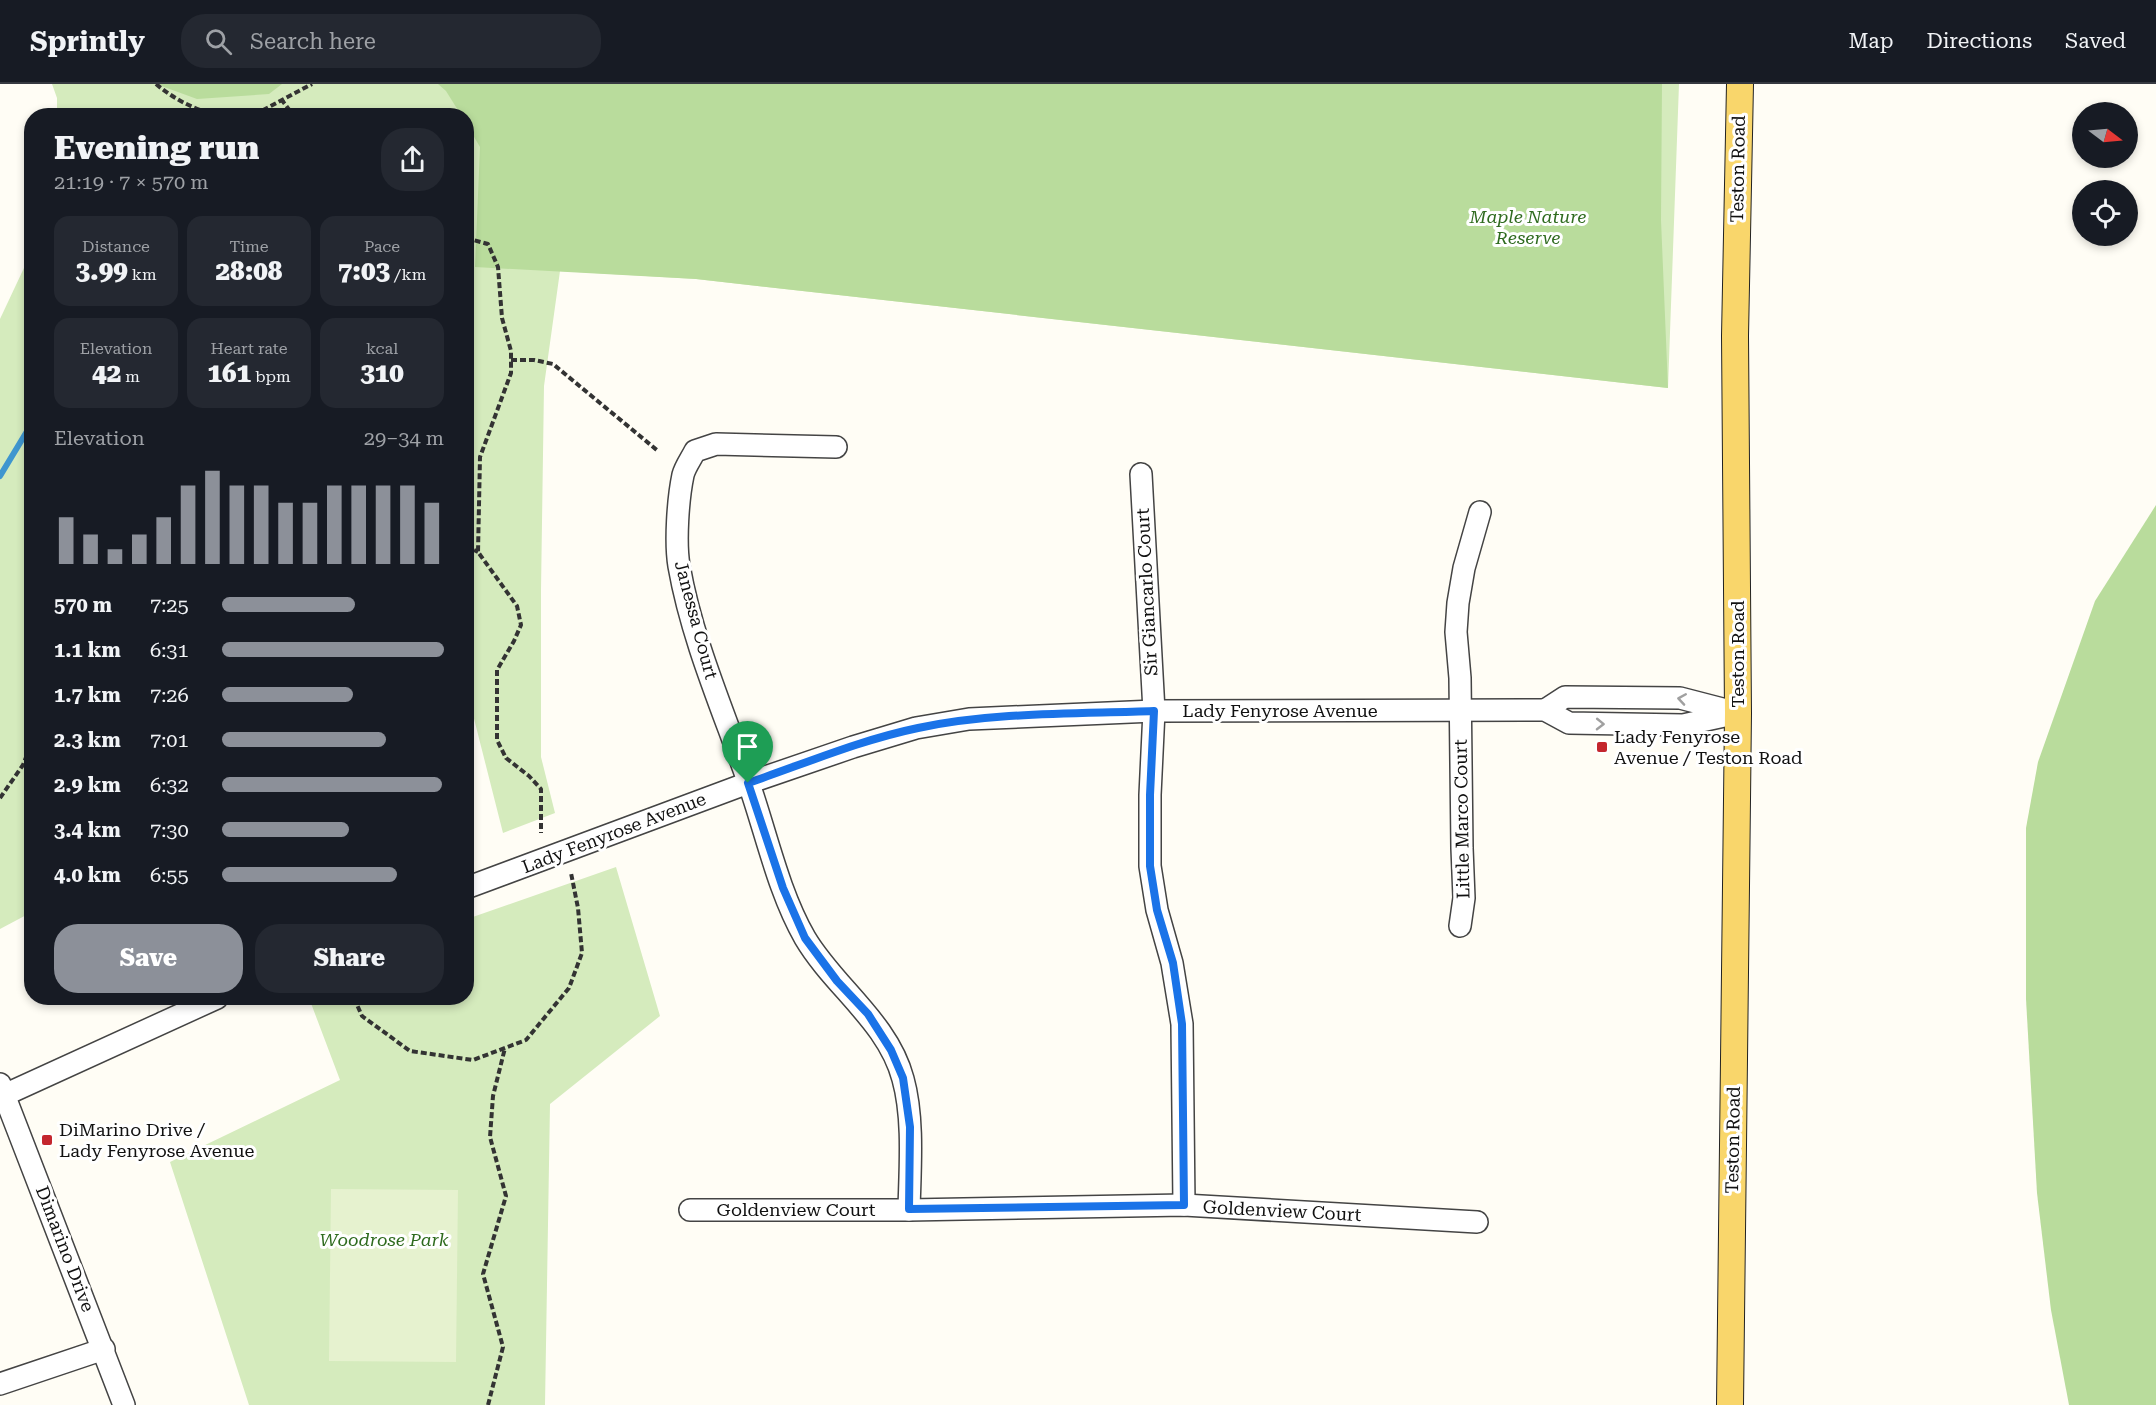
<!DOCTYPE html>
<html lang="en">
<head>
<meta charset="utf-8">
<style>
  body { margin:0; font-family:"Roboto Serif",serif; background:#242831; color:#f1f3f6; height:100vh; display:flex; flex-direction:column; font-size:22px; white-space:nowrap }
  * { box-sizing:border-box; margin:0 }
  p { font-size:20px; color:#9ea1a6 }
  .icon { flex:none; width:33px; height:33px; fill:none; stroke:currentColor; stroke-width:2; stroke-linecap:round; stroke-linejoin:round }
  .map { position:relative; flex:1; overflow:hidden }
  .drawer { position:absolute; left:24px; top:24px; width:450px; height:897px; display:flex; flex-direction:column; background:#171b24; border-radius:24px; box-shadow:0 3px 9px #0003 }
  .drawer>* { flex:none }
  .needle { width:39px; rotate:106deg }
  .tools { position:absolute; left:2072px; top:18px; display:grid; gap:12px }
  .tools a { display:grid; place-items:center; width:66px; height:66px; border-radius:50%; background:#171b24; box-shadow:0 3px 9px #0003; font-size:30px }
  .pin { position:absolute; display:grid; place-items:center; width:51px; height:51px; color:#fff; margin:-62px -26px; border-radius:50% 50% 50% 0; rotate:-45deg; box-shadow:0 0 6px #0007 }
  .pin .icon { rotate:45deg }
  .round { display:grid; place-items:center; flex:none; width:63px; height:63px; border-radius:24px; background:#242831 }
  .headline { display:flex; align-items:center; justify-content:space-between; height:102px; padding:0 30px }
  h1 { font-size:33px; font-weight:800; line-height:45px }
  .stats { display:grid; grid-template-columns:repeat(3,1fr); gap:9px; height:102px; padding:6px 30px }
  .stats div { display:grid; align-content:center; border-radius:15px; background:#242831; text-align:center }
  .stats b { font-size:26px; font-weight:800 }
  .stats small { font-size:16px; font-weight:400 }
  .stats p { font-size:16px }
  .chart { height:168px; padding:12px 30px }
  .chart p { display:flex; justify-content:space-between }
  .chart svg { width:100%; height:108px; margin-top:6px; stroke:#8c9099; stroke-width:6 }
  .primary-button { display:flex; gap:12px; margin-top:auto; padding:12px 30px }
  .primary-button a { flex:1; height:69px; border-radius:24px; background:#8c9099; color:#fff; font-size:24px; font-weight:800; line-height:69px; text-align:center }
  .primary-button a+a { background:#242831; color:#f1f3f6 }
  ul { padding:0 30px; list-style:none; font-size:20px }
  li { display:grid; grid-template-columns:96px 72px 1fr; align-items:center; height:45px }
  li i { height:15px; border-radius:8px; background:#8c9099 }
  header { display:flex; align-items:center; gap:36px; box-sizing:border-box; height:84px; padding:0 30px; background:#171b24; border-bottom:2px solid #363941 }
  header strong { font-size:28px }
  nav { display:flex; gap:33px; margin-inline-start:auto; font-size:21px }
  .search { width:420px; height:54px; background:#242831; display:flex; align-items:center; gap:15px; box-sizing:border-box; padding:0 21px; border-radius:24px; color:#9ea1a6; font-size:22px }
  .map>svg:first-child { display:block }
</style>
</head>
<body>
<header>
<strong>Sprintly</strong>
<div class="search"><svg class="icon" aria-label="search" viewBox="0 0 24 24"><circle cx="10" cy="10" r="6"/><path d="M15 15l6 6"/></svg>Search here</div>
<nav><a>Map</a><a>Directions</a><a>Saved</a></nav>
</header>
<div class="map">
<svg width="2156" height="1321" viewBox="0 0 2156 1321">
  <rect width="100%" height="100%" fill="#fffdf5"/>
  <g fill="#d5ebbd">
    <path d="M52 0H1679L1668 304 696 195 560 187 544 302 541 506V673L555 729 503 749 467 607 466 32 57 31V14Z"/>
    <path d="M31 169 32 828 0 845V235Z"/>
    <path d="M616 783 660 932 550 1020 545 1321H249L170 1078 340 996 309 914H466L467 835Z"/>
  </g>
  <g fill="#b9dc9c">
    <path d="M156 0H282L269 10 197 15Z"/>
    <path d="M438 0H1662L1661 136 1668 304 696 195 475 183 480 63 467 41 466 32 461 31 446 7Z"/>
    <path d="M2156 421V1321H2069L2051 1226 2037 1109 2026 915V744L2038 678 2095 517Z"/>
  </g>
  <path fill="#e6f2cf" d="M331 1105 458 1106 456 1278 329 1277Z"/>
  <g fill="none" stroke-linecap="round" stroke-linejoin="round">
    <path stroke="#3f96cf" stroke-width="6" d="M0 392 32 339"/>
    <defs>
      <g id="minor">
        <path d="M836 363 716 360 695 367C691 375 685 383 683 391 678 415 675 458 679 482 692 556 723 626 748 697 766 748 778 807 805 854 834 903 888 938 903 995 914 1034 910 1085 909 1126"/>
        <path d="M1141 390 1154 627 1150 711V782L1157 826 1172 879 1182 940 1184 1121"/>
        <path d="M1545 626 1565 613 1680 614 1734 628"/>
        <path d="M466 804 748 699 853 663 916 644 969 635 1154 627 1545 626 1569 639 1683 641 1738 629"/>
        <path d="M1460 842 1464 814 1462 764 1460 594 1456 548 1458 519 1464 484 1480 428"/>
        <path d="M0 1000 124 1321"/>
        <path d="M0 1013 217 914"/>
        <path d="M690 1126H909L1184 1121 1477 1138"/>
        <path d="M0 1300 104 1265"/>
      </g>
      <path id="major" d="M1730 1321 1738 629 1735 252 1740 0"/>
    </defs>
    <use href="#minor" stroke="#444" stroke-width="24"/>
    <use href="#major" stroke="#222" stroke-width="28"/>
    <g stroke="#333" stroke-width="4" stroke-dasharray="6 3" stroke-linecap="butt">
      <path d="M156 0C175 16 197 27 221 32"/>
      <path d="M281 15 294 32"/>
      <path d="M246 32 254 31 312 0"/>
      <path d="M466 154 488 160 498 183 502 234 511 267V289L480 373 478 468 517 522 521 541 514 557 497 586V656L506 674 529 692 541 705V749"/>
      <path d="M511 276H534L553 280 658 367"/>
      <path d="M466 462 478 468"/>
      <path d="M0 714 23 681 32 658"/>
      <path d="M354 914 362 932 410 967 473 976 526 956 569 904 582 869 578 824 571 789"/>
      <path d="M488 1321 503 1263 483 1190 506 1112 490 1053 493 1012 505 964"/>
    </g>
    <use href="#minor" stroke="#fff" stroke-width="21"/>
    <use href="#major" stroke="#f9d66b" stroke-width="26"/>
  </g>
  <defs><path id="oneway-chevron" d="M-2-3.5L2.5 0L-2 3.5" fill="none" stroke-width="1.6" stroke-linecap="round" stroke-linejoin="round" transform="scale(1.5)"/></defs>
  <g stroke="#a0a0a0">
    <use href="#oneway-chevron" transform="translate(1682 615) rotate(-171)"/>
    <use href="#oneway-chevron" transform="translate(1600 640) rotate(1)"/>
  </g>
  <g fill="none" stroke-linecap="round" stroke-linejoin="round">
    <defs>
      <path id="route" d="M1154 627 1150 711V782L1157 826 1173 879 1182 940 1184 1121 909 1125 910 1043 903 994 891 966 868 930 837 897 805 854 783 804 748 699C804 680 860 656 918 644 994 628 1075 630 1154 627Z"/>
    </defs>
    <use href="#route" stroke="#fff" stroke-width="12"/>
    <use href="#route" stroke="#1a73e8" stroke-width="8"/>
  </g>
  <g fill="#c4262e" stroke="#fff" stroke-width="2">
    <rect x="1596" y="657" width="12" height="12" rx="3"/>
    <rect x="41" y="1050" width="12" height="12" rx="3"/>
  </g>
  <g text-anchor="middle" stroke-width="6" stroke-linejoin="round" paint-order="stroke">
    <g font-size="18" fill="#111" stroke="#fff">
      <text transform="translate(1738 85) rotate(-89)" y="6">Teston Road</text>
      <text transform="translate(1147 508) rotate(-93)" y="6">Sir Giancarlo Court</text>
      <text transform="translate(696 536) rotate(75)" y="6">Janessa Court</text>
      <text transform="translate(1738 570) rotate(-90)" y="6">Teston Road</text>
      <text x="1280" y="633">Lady Fenyrose Avenue</text>
      <text transform="translate(1462 735) rotate(-91)" y="6">Little Marco Court</text>
      <text transform="translate(614 749) rotate(-21)" y="6">Lady Fenyrose Avenue</text>
      <text transform="translate(1733 1056) rotate(-89)" y="6">Teston Road</text>
      <text x="796" y="1132">Goldenview Court</text>
      <text transform="translate(1282 1127) rotate(3)" y="6">Goldenview Court</text>
      <text transform="translate(65 1165) rotate(69)" y="6">Dimarino Drive</text>
    </g>
    <g font-size="18" font-style="italic" fill="#2f6b1f" stroke="#fff">
      <text x="1528" y="139">Maple Nature<tspan x="1528" dy="21">Reserve</tspan></text>
      <text x="384" y="1162">Woodrose Park</text>
    </g>
    <g font-size="18" fill="#111" stroke="#fff" text-anchor="start">
      <text x="1614" y="659">Lady Fenyrose<tspan x="1614" dy="21">Avenue / Teston Road</tspan></text>
      <text x="59" y="1052">DiMarino Drive /<tspan x="59" dy="21">Lady Fenyrose Avenue</tspan></text>
    </g>
  </g>
</svg>
<div class="tools">
<a><svg class="needle" viewBox="-14 -14 28 28"><path d="M0-13l5 13h-10z" fill="#e53935"/><path d="M0 13l5-13h-10z" fill="#9ea1a6"/></svg></a>
<a><svg class="icon" aria-label="locate" viewBox="0 0 24 24"><circle cx="12" cy="12" r="6"/><path d="M12 2v4M12 18v4M2 12h4M18 12h4"/></svg></a>
</div>
<div class="pin" style="left:748px;top:699px;background:#1e9e55"><svg class="icon" aria-label="arrive" viewBox="0 0 24 24"><path d="M6 21V4h12l-3 4 3 4H6"/></svg></div>
<section class="drawer">
<div class="headline"><div><h1>Evening run</h1><p>21:19 · 7 × 570 m</p></div><a class="round"><svg class="icon" aria-label="share" viewBox="0 0 24 24"><path d="M12 15V3M7 8l5-5 5 5M5 13v7h14v-7"/></svg></a></div>
<div class="stats">
<div><p>Distance</p><b>3.99<small> km</small></b></div>
<div><p>Time</p><b>28:08</b></div>
<div><p>Pace</p><b>7:03<small> /km</small></b></div>
</div>
<div class="stats">
<div><p>Elevation</p><b>42<small> m</small></b></div>
<div><p>Heart rate</p><b>161<small> bpm</small></b></div>
<div><p>kcal</p><b>310</b></div>
</div>
<div class="chart"><p><span>Elevation</span>29–34 m</p>
<svg viewBox="0 0 160 44" preserveAspectRatio="none"><path d="M5 44V25M15 44V32M25 44V38M35 44V32M45 44V25M55 44V12M65 44V6M75 44V12M85 44V12M95 44V19M105 44V19M115 44V12M125 44V12M135 44V12M145 44V12M155 44V19"/></svg>
</div>
<ul>
<li><b>570 m</b>7:25<i style="width:60%"></i></li>
<li><b>1.1 km</b>6:31<i style="width:100%"></i></li>
<li><b>1.7 km</b>7:26<i style="width:59%"></i></li>
<li><b>2.3 km</b>7:01<i style="width:74%"></i></li>
<li><b>2.9 km</b>6:32<i style="width:99%"></i></li>
<li><b>3.4 km</b>7:30<i style="width:57%"></i></li>
<li><b>4.0 km</b>6:55<i style="width:79%"></i></li>
</ul>
<div class="primary-button"><a>Save</a><a>Share</a></div>
</section>
</div>
</body>
</html>
